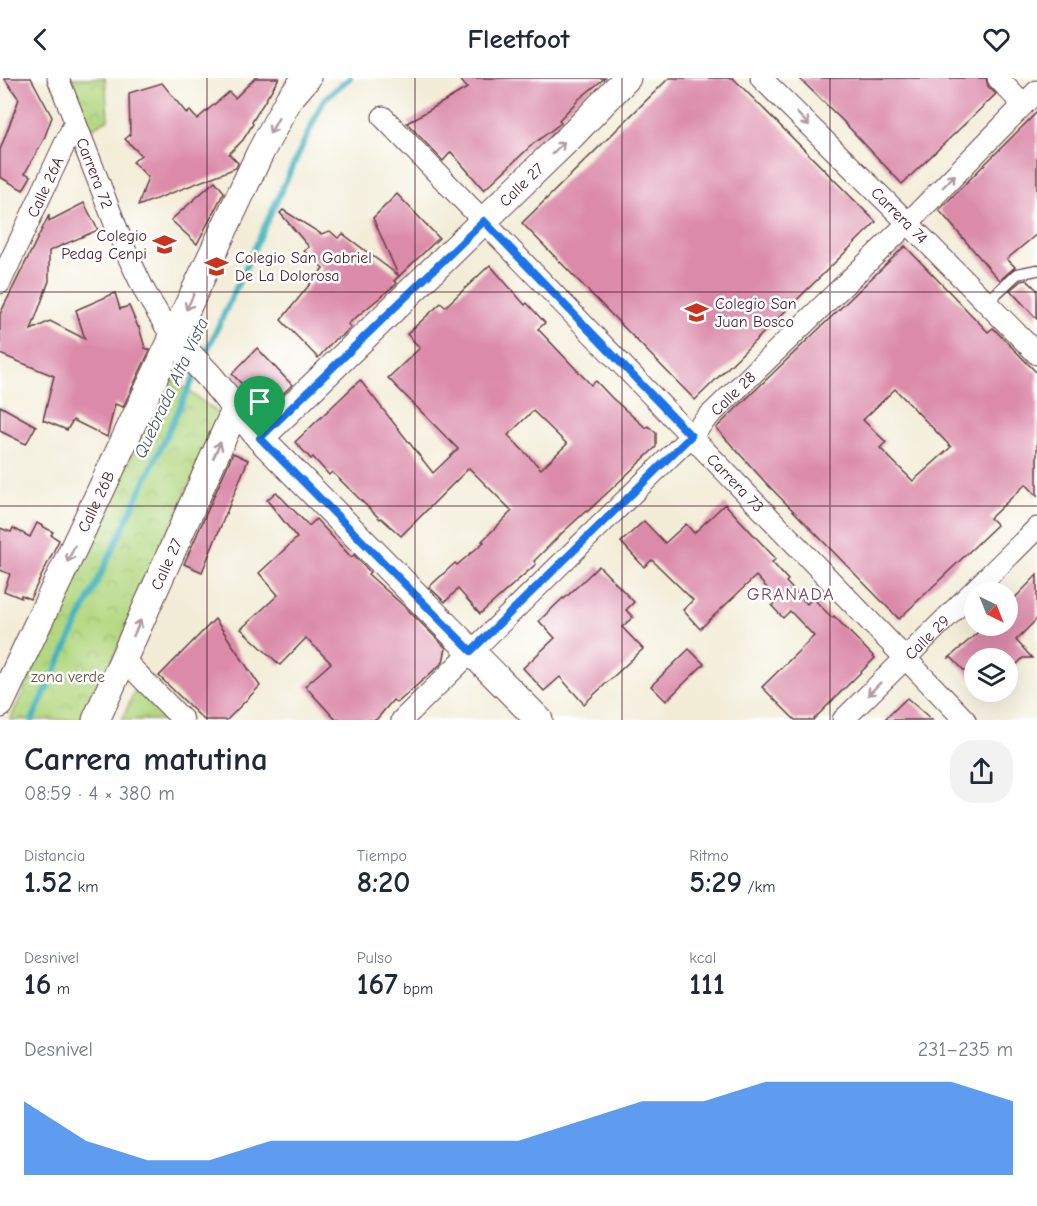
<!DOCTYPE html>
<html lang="es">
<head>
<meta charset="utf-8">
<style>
  body { margin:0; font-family:"Comic Neue",sans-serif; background:#f2f2f3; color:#1f2937; height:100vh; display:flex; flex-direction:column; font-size:22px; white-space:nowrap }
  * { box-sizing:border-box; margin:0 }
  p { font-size:20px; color:#747a83 }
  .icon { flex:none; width:33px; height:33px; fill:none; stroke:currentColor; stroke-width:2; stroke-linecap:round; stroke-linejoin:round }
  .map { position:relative; height:642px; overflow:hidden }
  .drawer { display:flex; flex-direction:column; background:#fff; flex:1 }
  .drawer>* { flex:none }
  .needle { width:39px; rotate:137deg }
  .controls { position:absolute; left:964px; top:504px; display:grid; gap:12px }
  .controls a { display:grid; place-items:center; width:54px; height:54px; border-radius:50%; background:#fff; box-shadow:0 6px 24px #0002; font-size:30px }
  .pin { position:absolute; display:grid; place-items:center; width:51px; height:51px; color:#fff; margin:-62px -26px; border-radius:50% 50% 50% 0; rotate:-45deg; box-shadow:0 0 6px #0007 }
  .pin .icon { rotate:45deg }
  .round { display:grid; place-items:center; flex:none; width:63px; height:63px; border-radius:24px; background:#f2f2f3 }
  .summary { display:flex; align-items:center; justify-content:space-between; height:102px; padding:0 24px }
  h1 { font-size:33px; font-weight:800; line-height:45px }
  .stats { display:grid; grid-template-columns:repeat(3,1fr); gap:9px; height:102px; padding:6px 24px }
  .stats div { display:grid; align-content:center }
  .stats b { font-size:30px; font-weight:800 }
  .stats small { font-size:16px; font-weight:400 }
  .stats p { font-size:16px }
  .chart { height:168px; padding:12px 24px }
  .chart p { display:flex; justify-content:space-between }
  .chart svg { width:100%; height:108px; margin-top:6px; fill:#1a73e8; opacity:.7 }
  header { display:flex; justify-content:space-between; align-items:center; height:78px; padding:0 24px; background:#fff; font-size:27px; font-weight:800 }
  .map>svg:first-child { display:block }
</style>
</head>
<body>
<header><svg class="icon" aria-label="back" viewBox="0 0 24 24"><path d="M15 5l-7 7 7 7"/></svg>Fleetfoot<svg class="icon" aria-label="heart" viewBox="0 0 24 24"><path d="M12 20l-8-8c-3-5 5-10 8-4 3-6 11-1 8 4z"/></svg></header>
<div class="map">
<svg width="1037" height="642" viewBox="0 0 1037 642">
  <defs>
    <pattern id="park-crowns" width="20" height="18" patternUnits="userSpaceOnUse" patternTransform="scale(1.5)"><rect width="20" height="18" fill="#b3d881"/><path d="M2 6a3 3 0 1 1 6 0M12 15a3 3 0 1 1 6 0" fill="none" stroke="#9bb970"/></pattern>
  </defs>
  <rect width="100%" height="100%" fill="#fff"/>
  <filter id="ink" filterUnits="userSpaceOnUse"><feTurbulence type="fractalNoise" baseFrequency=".0167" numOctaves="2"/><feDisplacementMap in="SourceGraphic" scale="12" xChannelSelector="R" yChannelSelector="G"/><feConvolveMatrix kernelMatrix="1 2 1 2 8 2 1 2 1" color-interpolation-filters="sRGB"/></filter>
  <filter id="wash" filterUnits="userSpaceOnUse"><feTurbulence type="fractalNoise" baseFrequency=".008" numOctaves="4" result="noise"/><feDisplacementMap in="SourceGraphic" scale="24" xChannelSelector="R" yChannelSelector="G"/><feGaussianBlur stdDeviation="1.35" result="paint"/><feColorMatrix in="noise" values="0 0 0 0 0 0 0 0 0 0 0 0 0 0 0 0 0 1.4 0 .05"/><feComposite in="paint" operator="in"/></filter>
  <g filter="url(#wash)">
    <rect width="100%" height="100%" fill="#f3edd8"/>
    <g fill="url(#park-crowns)" stroke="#7e7c56" stroke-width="1.5">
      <path d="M70 0H105L108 41 91 51Z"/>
      <path d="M168 298 221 337 86 642H10Z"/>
      <path d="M136 610 168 642H122Z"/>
    </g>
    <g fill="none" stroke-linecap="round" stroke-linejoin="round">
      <g stroke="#43b3bd" stroke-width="6">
        <path d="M203 281 324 21 350 0"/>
        <path d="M32 642 196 295"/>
      </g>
    </g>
    <g id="blocks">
      <g fill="#db8ba8" fill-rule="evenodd">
        <path d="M4 0H31L52 39 44 61 25 95 31 98 23 112 0 99V72L19 21Z"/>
        <path d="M255 0H279L252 44 253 46 243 62 229 76 238 85 236 90 138 128 148 99 133 84 141 77 125 61 130 57 129 15 162 5 187 36 190 33 197 41 229 14 235 20Z"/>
        <path d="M459 0H605L580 20 559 42 561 45 533 66 484 112 451 74 443 83 407 45 467 10Z"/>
        <path d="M669 0H733L876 144 695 322 522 145Z"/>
        <path d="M799 0H986L988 8 996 16 902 106 842 42Z"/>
        <path d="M1037 34V156L1007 181 1015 189 1000 202 992 194 939 132Z"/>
        <path d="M215 103 224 114 197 166 171 142Z"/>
        <path d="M397 116 439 160 394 203 397 205 395 207 348 246 351 249 342 258 335 261 318 280 281 242 323 190 304 173 309 169 280 135 283 132 321 156 330 153 338 160 343 156 398 197 373 140Z"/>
        <path d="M84 125 98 152 49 173V203L31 252 50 243 85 261 76 232 115 215 120 231 129 228 138 249H139L145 270 150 272 123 329 115 326 107 359 73 342 67 352 43 342 54 298 0 276V236L49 137V143Z"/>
        <path d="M905 168 988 254 993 250 1037 295V418L1026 406 990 440 997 447 899 541 766 405 716 350ZM895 311 951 369 913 403 880 370 886 364 863 342Z"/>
        <path d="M490 187 525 227 527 225 545 245 538 251 591 307 596 303 612 320 646 350 648 348 656 355V369L587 434 586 433 561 456 534 483 536 486 480 536 458 511 445 524 429 509 455 485 457 487 484 464 482 463 512 433 469 390 401 458 381 440 380 441 332 394 329 397 313 379 311 381 295 364 360 302 433 395 458 371 388 300 420 270 407 256 441 225 445 229ZM533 333 567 366 541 391 508 357Z"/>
        <path d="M1027 202 1037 212V241L1010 212 1021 203Z"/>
        <path d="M257 270 292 307 267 331 232 296Z"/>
        <path d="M0 328 36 348 26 366 0 353Z"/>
        <path d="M233 375 248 382 202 494 184 486Z"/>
        <path d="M276 414 309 448 316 441 351 479 354 477 370 494 368 496 405 529 446 570 443 584 397 625 393 622 376 642H336L305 608 331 585 306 560 280 587 241 551 278 517 259 495 297 460 267 422Z"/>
        <path d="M725 426 776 481 772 484 788 502 786 504 807 526 813 520 832 540 834 538 875 580 813 642H795L762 609 814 558 790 533 783 540 772 528 778 522 756 498 700 551 683 532 693 522 652 482 644 489 621 464 644 443 665 465 686 446 694 455Z"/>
        <path d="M37 445 53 454 51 457 59 462 30 521 21 517V520L4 513 10 496 0 492V450L11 454 13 450 30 459Z"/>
        <path d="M599 488 634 524 626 532 633 539 622 549 643 571 584 626 560 599 544 613 523 590 555 560 539 543 563 520 564 521Z"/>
        <path d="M1037 497V541L1016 562 1032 580H1023L1008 595V580H975V604L952 580H949L985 548H1008V527Z"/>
        <path d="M215 541 260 608 227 642H204L159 598Z"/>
        <path d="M689 571 704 586 666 623 651 608Z"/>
        <path d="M907 620 932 642H884Z"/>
      </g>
    </g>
  </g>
  <g filter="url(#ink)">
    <use href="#blocks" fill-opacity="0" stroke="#633e45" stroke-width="1.5"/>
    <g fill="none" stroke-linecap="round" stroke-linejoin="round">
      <defs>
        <path id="service" d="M986 225 1017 196 1037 192"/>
        <g id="minor">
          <path id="s1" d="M58 0 126 174 145 214 172 259"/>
          <path id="s2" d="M761 0 908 145 1037 276"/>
          <path d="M998 0 1023 27"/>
          <path id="s3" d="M383 39 965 642"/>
          <path id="s4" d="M0 205 75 44"/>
          <path d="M123 581 183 642"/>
          <path id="s5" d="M402 642 691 358 705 342 908 145 1037 13"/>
          <path id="s6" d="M843 642 1037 450"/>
        </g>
        <g id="tertiary">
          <path d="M172 259 210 299 260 360 539 642"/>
          <path id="s7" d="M260 360 574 55 627 0"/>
          <path id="s8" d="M0 626 260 75 289 21 307 0"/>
          <path id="s9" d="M96 642 236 330"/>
        </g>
      </defs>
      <use href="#service" stroke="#633e45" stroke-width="13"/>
      <use href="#minor" stroke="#633e45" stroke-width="23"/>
      <use href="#tertiary" stroke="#633e45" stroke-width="29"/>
      <use href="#service" stroke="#fff" stroke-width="10"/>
      <use href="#minor" stroke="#fff" stroke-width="21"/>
      <use href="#tertiary" stroke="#fff" stroke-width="27"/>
    </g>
    <defs><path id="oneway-shaft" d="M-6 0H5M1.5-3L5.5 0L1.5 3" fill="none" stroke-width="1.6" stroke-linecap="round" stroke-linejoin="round" transform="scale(1.5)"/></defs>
    <g stroke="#ae9aa0">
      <use href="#oneway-shaft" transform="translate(803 41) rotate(45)"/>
      <use href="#oneway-shaft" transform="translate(274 48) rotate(119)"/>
      <use href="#oneway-shaft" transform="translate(558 70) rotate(-44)"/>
      <use href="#oneway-shaft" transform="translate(949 103) rotate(-46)"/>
      <use href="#oneway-shaft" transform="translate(190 224) rotate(115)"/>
      <use href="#oneway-shaft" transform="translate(217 372) rotate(-66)"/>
      <use href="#oneway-shaft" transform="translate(71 476) rotate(115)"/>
      <use href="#oneway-shaft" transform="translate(137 550) rotate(-66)"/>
      <use href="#oneway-shaft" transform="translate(874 611) rotate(135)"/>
    </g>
  </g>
  <g fill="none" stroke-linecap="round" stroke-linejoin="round" filter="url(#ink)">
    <defs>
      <path id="route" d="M484 143 691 358 471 573 260 360Z"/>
    </defs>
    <use href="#route" stroke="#fff" stroke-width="12"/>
    <use href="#route" stroke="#1a73e8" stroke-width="8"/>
  </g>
  <path fill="none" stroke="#4a1f2b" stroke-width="1.5" stroke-opacity="0.55" d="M207 0V642M415 0V642M622 0V642M830 0V642M0 214H1037M0 428H1037"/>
  <defs>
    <symbol id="school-bare" viewBox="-9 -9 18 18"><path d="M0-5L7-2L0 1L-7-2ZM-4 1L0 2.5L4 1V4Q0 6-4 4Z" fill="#c8321e" stroke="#fff" stroke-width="2.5" paint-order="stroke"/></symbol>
  </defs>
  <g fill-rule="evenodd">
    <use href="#school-bare" x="148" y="150" width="33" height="33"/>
    <use href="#school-bare" x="200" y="172" width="33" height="33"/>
    <use href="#school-bare" x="680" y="218" width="33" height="33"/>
  </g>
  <g text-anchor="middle" stroke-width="5" stroke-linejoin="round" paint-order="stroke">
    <g font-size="16" fill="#4a1f2b" stroke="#fff">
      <text dy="6" stroke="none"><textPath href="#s1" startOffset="102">Carrera 72</textPath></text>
      <text dy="6" stroke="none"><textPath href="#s7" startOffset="364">Calle 27</textPath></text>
      <text dy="6" stroke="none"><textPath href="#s4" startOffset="106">Calle 26A</textPath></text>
      <text dy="6" stroke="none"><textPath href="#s2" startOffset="195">Carrera 74</textPath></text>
      <text dy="6" stroke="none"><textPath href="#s5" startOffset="465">Calle 28</textPath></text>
      <text dy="6" stroke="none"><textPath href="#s3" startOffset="508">Carrera 73</textPath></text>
      <text dy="6" stroke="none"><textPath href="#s8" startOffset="224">Calle 26B</textPath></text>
      <text dy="6" stroke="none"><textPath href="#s9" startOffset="171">Calle 27</textPath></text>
      <text dy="6" stroke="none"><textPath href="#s6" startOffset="118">Calle 29</textPath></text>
    </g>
    <g font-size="16" fill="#4a1f2b" stroke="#fff" text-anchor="start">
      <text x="147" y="163" text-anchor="end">Colegio<tspan x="147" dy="18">Pedag Cenpi</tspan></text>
      <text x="235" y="185">Colegio San Gabriel<tspan x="235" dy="18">De La Dolorosa</tspan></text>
      <text x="715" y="231">Colegio San<tspan x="715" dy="18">Juan Bosco</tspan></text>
    </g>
    <g font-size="16" fill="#6a5645" stroke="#fff">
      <text x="68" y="604">zona verde</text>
    </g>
    <g font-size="18" font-style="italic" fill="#475a65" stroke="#fff">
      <text transform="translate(171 310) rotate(-65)" y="6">Quebrada Alta Vista</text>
    </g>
    <g font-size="18" letter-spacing="1.5" fill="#7d4557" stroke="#fff">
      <text x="791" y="522">GRANADA</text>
    </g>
  </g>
</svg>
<div class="controls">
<a><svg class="needle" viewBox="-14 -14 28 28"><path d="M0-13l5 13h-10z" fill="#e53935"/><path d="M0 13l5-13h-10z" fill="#747a83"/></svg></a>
<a><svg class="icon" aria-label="layers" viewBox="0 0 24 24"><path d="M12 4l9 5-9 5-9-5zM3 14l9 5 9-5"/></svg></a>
</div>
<div class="pin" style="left:260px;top:360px;background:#1e9e55"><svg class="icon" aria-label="arrive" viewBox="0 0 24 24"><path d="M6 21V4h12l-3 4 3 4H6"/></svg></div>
</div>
<section class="drawer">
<div class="summary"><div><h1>Carrera matutina</h1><p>08:59 · 4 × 380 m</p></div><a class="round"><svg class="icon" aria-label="share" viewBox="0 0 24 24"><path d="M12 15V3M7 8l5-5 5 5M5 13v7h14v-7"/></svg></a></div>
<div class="stats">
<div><p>Distancia</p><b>1.52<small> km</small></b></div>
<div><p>Tiempo</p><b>8:20</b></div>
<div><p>Ritmo</p><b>5:29<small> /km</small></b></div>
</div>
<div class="stats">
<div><p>Desnivel</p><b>16<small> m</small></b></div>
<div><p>Pulso</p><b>167<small> bpm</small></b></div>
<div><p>kcal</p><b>111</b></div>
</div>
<div class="chart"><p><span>Desnivel</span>231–235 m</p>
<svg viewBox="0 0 160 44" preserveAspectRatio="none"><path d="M0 44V14L10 30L20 38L30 38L40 30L50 30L60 30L70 30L80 30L90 22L100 14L110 14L120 6L130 6L140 6L150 6L160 14V44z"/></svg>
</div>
</section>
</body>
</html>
